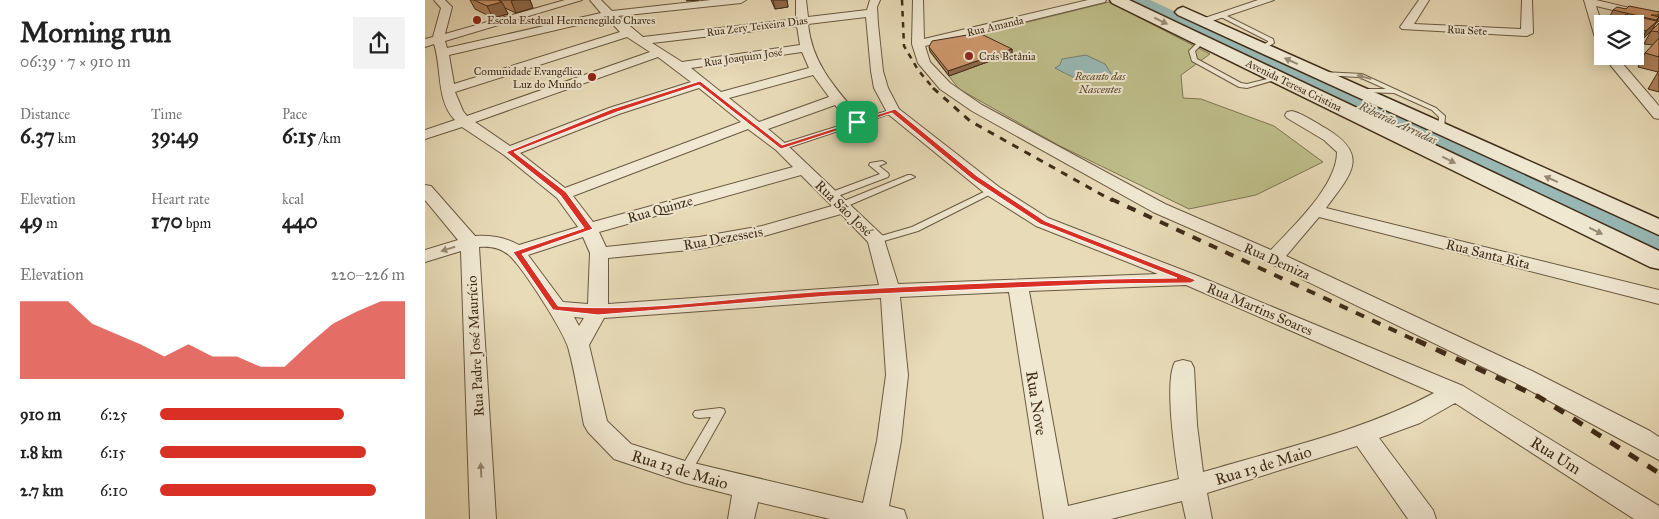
<!DOCTYPE html>
<html lang="en">
<head>
<meta charset="utf-8">
<style>
  body { margin:0; font-family:"IM FELL Great Primer",serif; background:#f2f2f2; color:#222; height:100vh; display:flex; flex-direction:column; font-size:19px; white-space:nowrap }
  * { box-sizing:border-box; margin:0 }
  p { font-size:16px; color:#767676 }
  .icon { flex:none; width:28px; height:28px; fill:none; stroke:currentColor; stroke-width:2; stroke-linecap:round; stroke-linejoin:round }
  .map { position:relative; flex:1; overflow:hidden }
  .sheet { display:flex; flex-direction:column; background:#fff; width:425px }
  .sheet>* { flex:none }
  .controls { position:absolute; left:1169px; top:15px; display:grid; gap:10px }
  .controls a { display:grid; place-items:center; width:50px; height:50px; border-radius:0px; background:#fff; box-shadow:0 2px 12px #0003; font-size:25px }
  .pin { position:absolute; display:grid; place-items:center; width:42px; height:42px; color:#fff; margin:-21px; border-radius:10px; box-shadow:0 2px 8px #0006 }
  .round { display:grid; place-items:center; flex:none; width:52px; height:52px; border-radius:0px; background:#f2f2f2 }
  .overview { display:flex; align-items:center; justify-content:space-between; height:85px; padding:0 20px }
  h1 { font-size:28px; font-weight:700; line-height:38px }
  .metrics { display:grid; grid-template-columns:repeat(3,1fr); gap:8px; height:85px; padding:5px 20px }
  .metrics div { display:grid; align-content:center }
  .metrics b { font-size:21px; font-weight:700 }
  .metrics small { font-size:14px; font-weight:400 }
  .metrics p { font-size:14px }
  .chart { height:140px; padding:10px 20px }
  .chart p { display:flex; justify-content:space-between }
  .chart svg { width:100%; height:90px; margin-top:5px; fill:#d93025; opacity:.7 }
  ul { padding:0 20px; list-style:none; font-size:16px }
  li { display:grid; grid-template-columns:80px 60px 1fr; align-items:center; height:38px }
  li i { height:12px; border-radius:6px; background:#d93025 }
  main { display:flex; flex:1; min-height:0 }
  .map>svg:first-child { display:block }
</style>
</head>
<body>
<main>
<section class="sheet">
<div class="overview"><div><h1>Morning run</h1><p>06:39 · 7 × 910 m</p></div><a class="round"><svg class="icon" aria-label="share" viewBox="0 0 24 24"><path d="M12 15V3M7 8l5-5 5 5M5 13v7h14v-7"/></svg></a></div>
<div class="metrics">
<div><p>Distance</p><b>6.37<small> km</small></b></div>
<div><p>Time</p><b>39:49</b></div>
<div><p>Pace</p><b>6:15<small> /km</small></b></div>
</div>
<div class="metrics">
<div><p>Elevation</p><b>49<small> m</small></b></div>
<div><p>Heart rate</p><b>170<small> bpm</small></b></div>
<div><p>kcal</p><b>440</b></div>
</div>
<div class="chart"><p><span>Elevation</span>220–226 m</p>
<svg viewBox="0 0 160 44" preserveAspectRatio="none"><path d="M0 44V6L10 6L20 6L30 17L40 22L50 27L60 33L70 27L80 33L90 33L100 38L110 38L120 27L130 17L140 11L150 6L160 6V44z"/></svg>
</div>
<ul>
<li><b>910 m</b>6:25<i style="width:75%"></i></li>
<li><b>1.8 km</b>6:15<i style="width:84%"></i></li>
<li><b>2.7 km</b>6:10<i style="width:88%"></i></li>
</ul>
</section>
<div class="map">
<svg width="1234" height="519" viewBox="0 0 1234 519">
  <rect width="100%" height="100%" fill="#e8dbb8"/>
  <filter id="stains"><feTurbulence type="fractalNoise" baseFrequency=".004" numOctaves="4"/><feColorMatrix values="0 0 0 0 .2 0 0 0 0 .09 0 0 0 0 .02 0 0 0 .5 -.17"/></filter>
  <radialGradient id="worn" r=".72"><stop offset=".6" stop-color="#630" stop-opacity="0"/><stop offset="1" stop-color="#630" stop-opacity=".3"/></radialGradient>
  <path fill="#bebe8a" stroke="#7f7551" d="M684 2 785 54 756 75 758 98 776 99 849 126 898 162 831 195 764 209 633 145 534 89 505 52V46Z"/>
  <path fill="#98b9b6" stroke="#758177" d="M661 55 680 64 687 75C666 88 649 78 630 68L635 65 637 59Z"/>
  <g fill="none" stroke-linecap="round" stroke-linejoin="round">
    <path fill="#98b9b6" fill-rule="evenodd" d="M704 0H725L1234 235V255L1224 252 706 3Z"/>
    <defs>
      <g id="lane">
        <path d="M794 14H798L848 39 849 43 839 49H835V47L843 42V41L794 16Z"/>
        <path d="M775 40 780 41 770 51 772 59 816 83 822 84 854 76 857 78 822 88 814 87 767 61 764 51Z"/>
        <path d="M898 72 937 74 1011 108 1020 116 1019 129 1016 131 1013 129 1014 117 1007 110 969 93 934 92V90L936 89H961L934 77 896 75 895 74Z"/>
        <path d="M468 109 471 111 470 112 359 149H353L352 147 353 145Z"/>
        <path d="M457 161 461 163 454 166 463 173 464 175 463 177 410 197H404L403 195 404 193 455 174 444 165 445 163Z"/>
        <path d="M483 175H486L490 177 420 207H414L413 205 414 203Z"/>
        <path d="M565 189H568L572 191 493 231 452 243 448 240 449 238 487 227Z"/>
        <path d="M295 408 299 409 300 412 264 476 260 477 256 476 254 472 256 468 286 417 274 418 270 417 268 414 270 411Z"/>
      </g>
      <g id="street">
        <path d="M9 0H20L27 7 20 34 140 0H157L20 41 22 48 176 13 165 0H176L187 11 286 0H321L316 3 193 16 218 37 371 19V0H381L383 17 442 10 445 0H455L452 7 453 24 458 71 463 88 474 109 574 187 623 218 773 276 1038 386 1234 506V519H1209L1030 403 995 423 954 438 1008 510 1011 519H983L932 446 782 493 787 519H761L757 501 686 519H619L584 292 475 297 483 375 476 441 464 506 479 510 482 519H405L333 502 329 519H303L307 495 260 483 189 459 163 432 159 425C154 399 150 372 143 347 137 329 100 271 86 257 77 248 66 246 54 247L71 519H45L36 251 0 262V250L33 240 0 200V185L6 186 50 236C66 235 80 237 94 245L153 227 132 198 79 155 37 127 0 139V130L30 120C11 101 17 68 9 44L0 47V39L8 37 16 8ZM441 17 446 71 449 88 463 114 562 195 611 226 733 274 473 284 458 236 361 144 343 129 410 105 427 125H437L439 122 437 119C411 89 387 64 383 24ZM182 18 195 32 29 84 24 55ZM372 26 375 45 257 62 227 43ZM202 37 225 52 42 116 38 111 30 92ZM377 52 384 68 296 92 266 68ZM233 57 266 82 184 108 85 146 50 122ZM388 75 404 97 334 122 304 98ZM274 88 316 122 140 188 95 153 194 114ZM323 129 351 150 368 167 168 222 148 196ZM376 175 407 206 337 226 274 237 181 247 174 232ZM416 214 443 242 454 285 183 304V258L274 249 339 236ZM158 237 165 253 163 304 138 302 103 255ZM761 285 1009 393C938 431 855 449 778 472L772 425 769 368 766 362 758 360 750 362C739 381 750 455 754 479L643 506 604 291ZM456 298 461 375 452 441 438 503 260 461 206 444 182 421 164 345 179 318ZM149 317 159 318 154 326Z"/>
        <path d="M488 0H498L499 39 663 0H681L680 2 500 46 505 62 525 83 557 105 740 204 846 250C868 226 912 186 912 152L899 140 862 118 860 115 862 112 867 111C879 114 891 123 902 129 946 156 925 175 901 208L1234 290V304L894 217 861 256 1107 371 1225 431 1234 437V460L1091 383 842 262 728 212 547 111 515 89 493 63 487 44Z"/>
        <path d="M833 0H849L781 23H773L771 21Z"/>
        <path d="M994 0H1004L989 24 1096 29 1097 0H1107L1108 33 1102 36 977 29 975 27Z"/>
        <path d="M1159 0H1171L1234 15V21L1171 6 1178 27V52L1174 51Z"/>
        <path d="M1178 56H1191L1234 106V119L1229 118Z"/>
      </g>
      <g id="secondary">
        <path d="M685 0H704L1234 251V269L1225 267 687 3Z"/>
        <path d="M758 7 1234 219V235L753 15 750 12 753 9Z"/>
      </g>
    </defs>
    <use href="#lane" stroke="#6a5840" stroke-width="2"/>
    <use href="#street" stroke="#6a5840" stroke-width="2"/>
    <use href="#secondary" stroke="#402c18" stroke-width="3"/>
    <use href="#lane" fill="#f0e8d1" fill-rule="evenodd"/>
    <use href="#street" fill="#f0e8d1" fill-rule="evenodd"/>
    <use href="#secondary" fill="#f0e8d1" fill-rule="evenodd"/>
    <path stroke="#402c18" stroke-width="2.5" stroke-dasharray="5.5 5.5" stroke-linecap="butt" d="M477 0 479 46 493 70 509 89"/>
    <path stroke="#402c18" stroke-width="3" stroke-dasharray="7 7" stroke-linecap="butt" d="M508 88 545 121 688 201"/>
    <path stroke="#402c18" stroke-width="4" stroke-dasharray="9 9" stroke-linecap="butt" d="M686 199 994 342"/>
    <path stroke="#402c18" stroke-width="5" stroke-dasharray="11 11" stroke-linecap="butt" d="M991 340 1114 397 1234 473"/>
  </g>
  <g fill="#af815c" stroke="#402c18">
    <path d="M45 0H105L108 8 91 13 80 8 83 14 68 18 50 9Z"/>
    <path d="M346 0H362L363 7 350 9Z"/>
    <path d="M1201 9 1234 12 1233 22 1230 24 1227 30 1234 23V92L1223 89 1233 72 1213 67 1220 53 1228 45 1219 44 1226 31 1217 40 1210 37V24L1184 18 1188 10Z"/>
    <path d="M504 47 587 49V53L524 76 505 51Z"/>
  </g>
  <g fill="#8f694b" stroke="#402c18">
    <path d="M68 0H75L76 2H77L83 14 68 18 62 6Z"/>
    <path d="M90 0H105L108 8 91 13 86 1Z"/>
    <path d="M261 0H274L262 1Z"/>
    <path d="M348 0H362L363 7 350 9Z"/>
    <path d="M1234 17 1227 30 1217 40 1221 31 1228 25 1231 20Z"/>
    <path d="M587 49V53L524 76 523 71Z"/>
  </g>
  <g fill="#cc966b" stroke="#402c18">
    <path d="M49 0H73L77 2 62 6Z"/>
    <path d="M1204 6 1234 12V15H1226L1234 17 1231 20 1188 10 1192 7 1201 9Z"/>
    <path d="M1201 14 1216 20 1218 18 1232 21 1221 31 1210 27V24H1191Z"/>
    <path d="M1234 23V32L1226 31Z"/>
    <path d="M554 33 587 49 523 71 504 47 507 41Z"/>
    <path d="M1234 38V57L1220 53Z"/>
  </g>
  <defs><path id="oneway-solid" d="M-6-.8H1V-3.2L6.5 0L1 3.2V.8H-6Z" transform="scale(1.25)"/></defs>
  <g fill="#988a74">
    <use href="#oneway-solid" transform="translate(736 21) rotate(26)"/>
    <use href="#oneway-solid" transform="translate(866 61) rotate(-156)"/>
    <use href="#oneway-solid" transform="translate(939 77) rotate(-165)"/>
    <use href="#oneway-solid" transform="translate(1024 160) rotate(26)"/>
    <use href="#oneway-solid" transform="translate(1126 179) rotate(-156)"/>
    <use href="#oneway-solid" transform="translate(1171 231) rotate(26)"/>
    <use href="#oneway-solid" transform="translate(23 249) rotate(163)"/>
    <use href="#oneway-solid" transform="translate(56 470) rotate(-93)"/>
  </g>
  <path fill="#d93025" stroke="#fff" fill-rule="evenodd" d="M275 81 357 145 470 109 552 176 620 221 771 280 766 283 678 284 404 296 173 315 128 310 88 252 159 228 135 195 81 152 187 109ZM274 85 356 149 467 113 547 179 615 224 752 278C636 279 520 284 405 291 315 296 223 313 133 306L97 254 168 229 141 192 89 152 192 112Z"/>
  <g fill="#8f2418" stroke="#f0e8d1" stroke-width="2">
    <circle cx="52" cy="20" r="5"/>
    <circle cx="544" cy="56" r="5"/>
    <circle cx="167" cy="77" r="5"/>
  </g>
  <g text-anchor="middle" stroke-width="4" stroke-linejoin="round" paint-order="stroke">
    <g font-size="11" fill="#402c18" stroke="#f0e8d1" text-anchor="start">
      <text x="62" y="24">Escola Estdual Hermenegildo Chaves</text>
      <text x="554" y="60">Crás Betânia</text>
      <text x="157" y="75" text-anchor="end">Comunidade Evangélica<tspan x="157" dy="13">Luz do Mundo</tspan></text>
    </g>
    <g font-size="11" fill="#402c18" stroke="#f0e8d1">
      <text transform="translate(332 26) rotate(-7)" y="4">Rua Zery Teixeira Dias</text>
      <text transform="translate(570 26) rotate(-13)" y="4">Rua Amanda</text>
      <text transform="translate(1042 30) rotate(3)" y="4">Rua Sete</text>
      <text transform="translate(318 57) rotate(-8)" y="4">Rua Joaquim José</text>
      <text transform="translate(869 85) rotate(26)" y="4">Avenida Teresa Cristina</text>
    </g>
    <g font-size="11" font-style="italic" fill="#59492f" stroke="#f0e8d1">
      <text x="675" y="80">Recanto das<tspan x="675" dy="13">Nascentes</tspan></text>
    </g>
    <g font-size="12" font-style="italic" fill="#564f40" stroke="#f0e8d1">
      <text transform="translate(973 123) rotate(25)" y="4">Ribeirão Arrudas</text>
    </g>
    <g font-size="14" fill="#402c18" stroke="#f0e8d1">
      <text transform="translate(419 208) rotate(44)" y="5">Rua São José</text>
      <text transform="translate(235 209) rotate(-16)" y="5">Rua Quinze</text>
      <text transform="translate(298 238) rotate(-10)" y="5">Rua Dezesseis</text>
      <text transform="translate(1063 254) rotate(14)" y="5">Rua Santa Rita</text>
      <text transform="translate(852 261) rotate(24)" y="5">Rua Demiza</text>
      <text transform="translate(835 309) rotate(23)" y="5">Rua Martins Soares</text>
      <text transform="translate(50 346) rotate(-93)" y="5">Rua Padre José Maurício</text>
    </g>
    <g font-size="16" fill="#402c18" stroke="#f0e8d1">
      <text transform="translate(612 403) rotate(81)" y="6">Rua Nove</text>
      <text transform="translate(1131 455) rotate(32)" y="6">Rua Um</text>
      <text transform="translate(838 465) rotate(-17)" y="6">Rua 13 de Maio</text>
      <text transform="translate(255 469) rotate(17)" y="6">Rua 13 de Maio</text>
    </g>
  </g>
  <rect width="100%" height="100%" filter="url(#stains)"/>
  <rect width="100%" height="100%" fill="url(#worn)"/>
</svg>
<div class="controls">
<a><svg class="icon" aria-label="layers" viewBox="0 0 24 24"><path d="M12 4l9 5-9 5-9-5zM3 14l9 5 9-5"/></svg></a>
</div>
<div class="pin" style="left:432px;top:122px;background:#1e9e55"><svg class="icon" aria-label="arrive" viewBox="0 0 24 24"><path d="M6 21V4h12l-3 4 3 4H6"/></svg></div>
</div>
</main>
</body>
</html>
